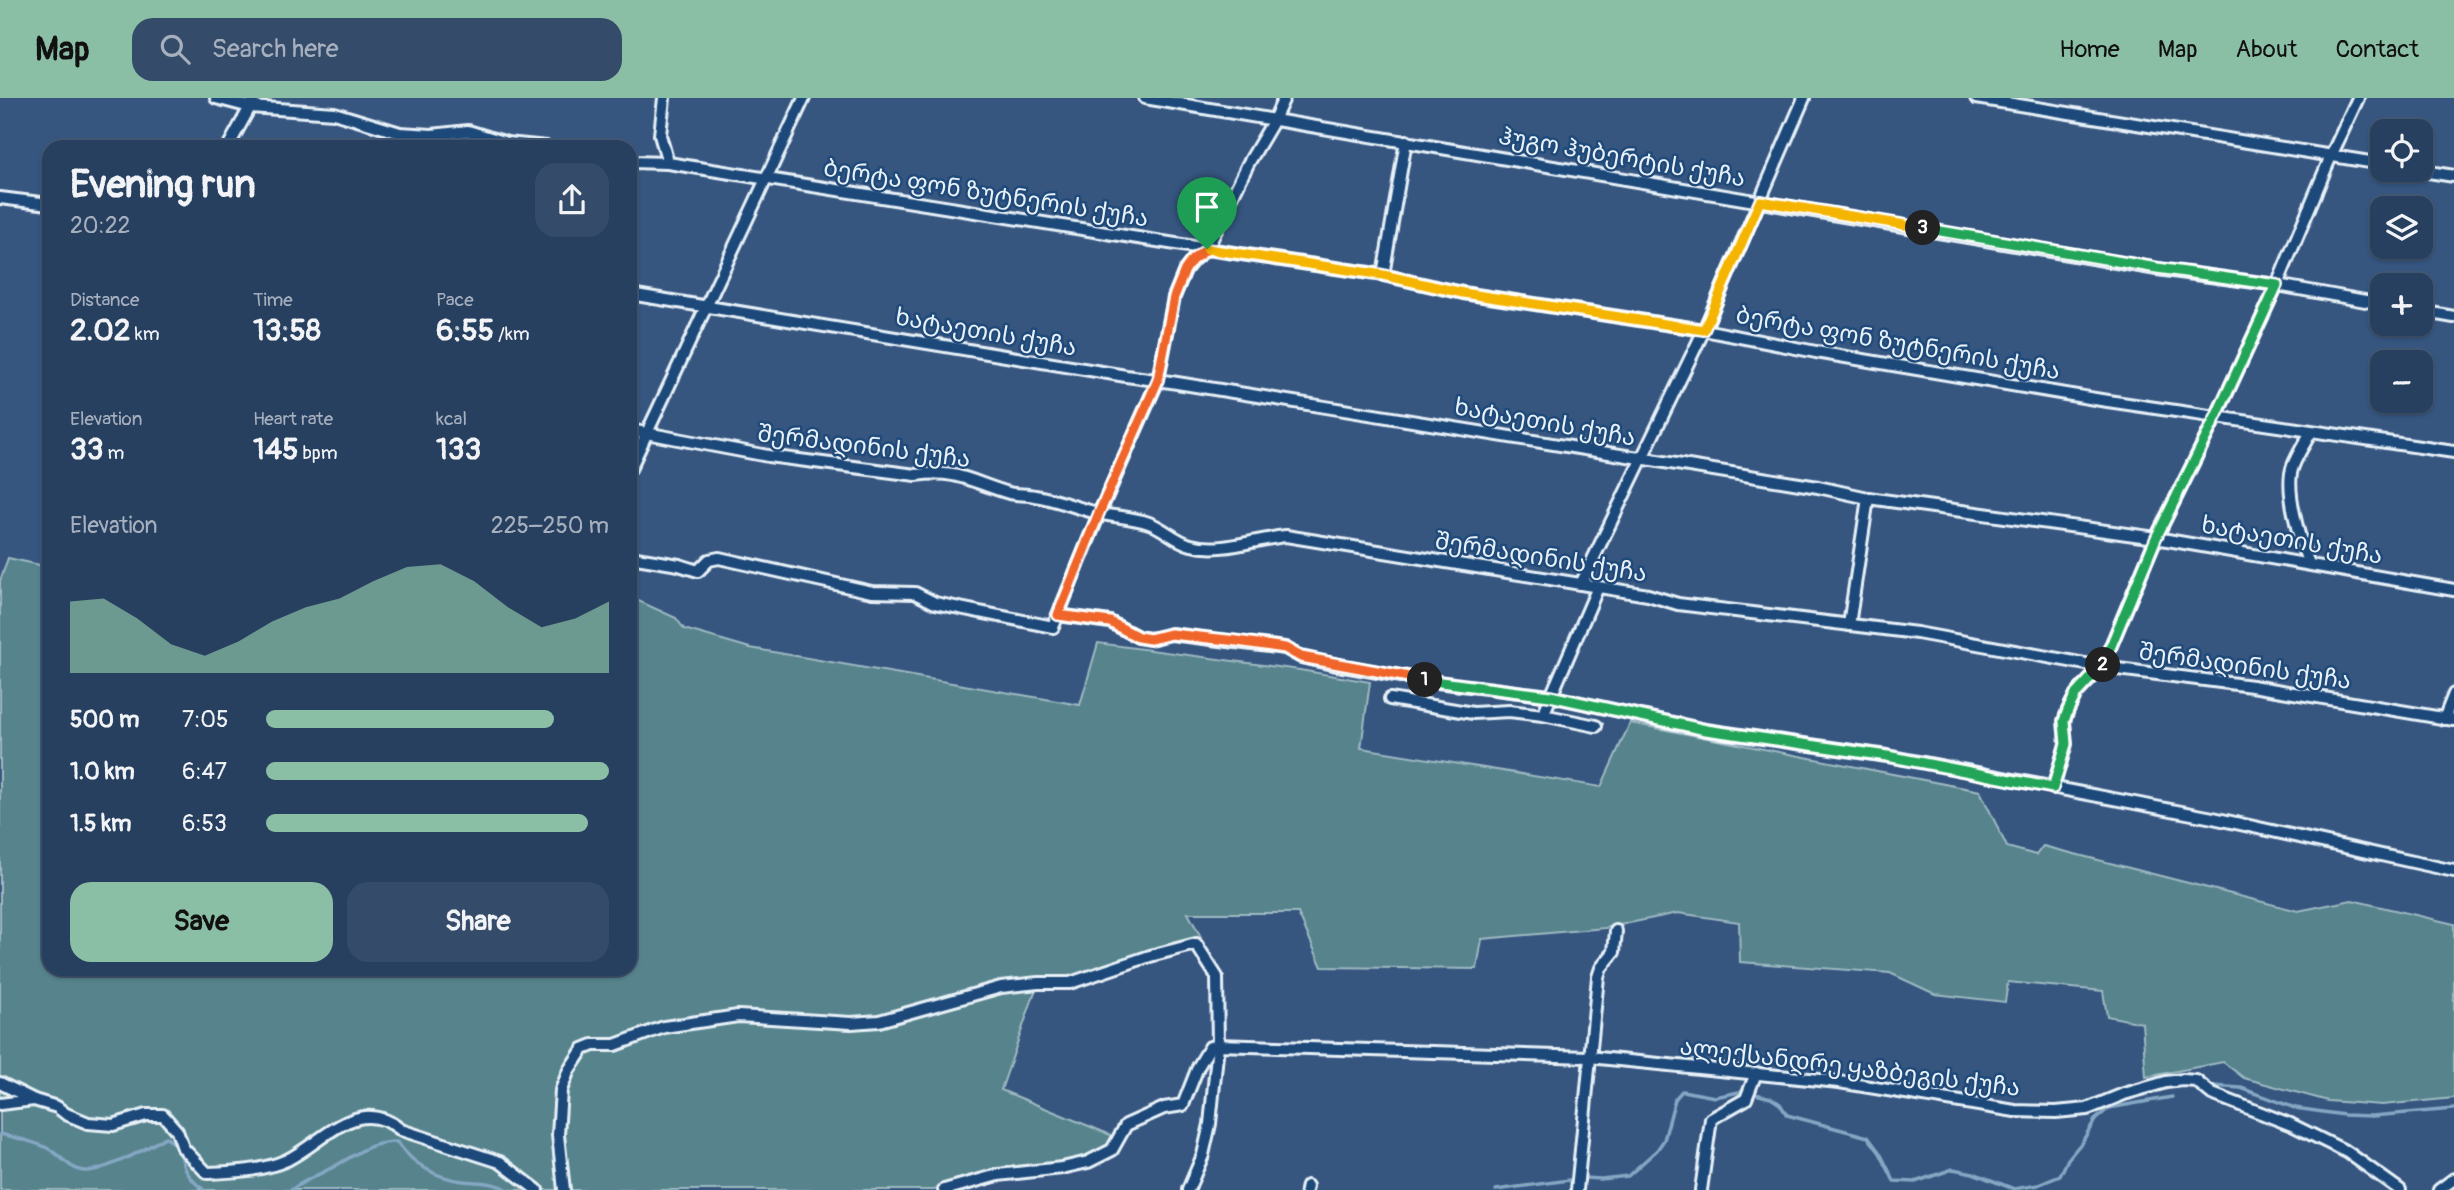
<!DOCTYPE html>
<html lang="en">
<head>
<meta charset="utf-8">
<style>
  body { margin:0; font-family:Pangolin,"Noto Sans Georgian",sans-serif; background:#344b69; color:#f1f3f6; height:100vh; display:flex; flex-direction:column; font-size:26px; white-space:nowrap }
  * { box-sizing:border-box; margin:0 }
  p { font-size:23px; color:#a5afbd }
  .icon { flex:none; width:38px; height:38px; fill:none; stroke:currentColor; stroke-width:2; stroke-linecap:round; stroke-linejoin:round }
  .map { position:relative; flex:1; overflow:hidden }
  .sheet { position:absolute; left:42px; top:42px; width:595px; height:836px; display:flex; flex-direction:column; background:#284060; border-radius:21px; box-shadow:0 2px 5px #0004,0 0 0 2px #445975 }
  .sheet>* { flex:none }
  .fabs { position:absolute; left:2370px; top:21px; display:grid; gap:14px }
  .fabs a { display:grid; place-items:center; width:63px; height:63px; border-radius:14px; background:#284060; box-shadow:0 2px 5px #0004,0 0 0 2px #445975; font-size:35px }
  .pin { position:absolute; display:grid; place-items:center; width:60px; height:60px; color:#fff; margin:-72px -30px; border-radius:50% 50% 50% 0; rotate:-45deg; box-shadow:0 0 7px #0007 }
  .pin .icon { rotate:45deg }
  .km { position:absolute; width:35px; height:35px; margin:-18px; border-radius:50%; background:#222; color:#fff; font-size:19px; line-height:35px; text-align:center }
  .round { display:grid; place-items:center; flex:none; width:74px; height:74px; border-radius:21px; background:#344b69 }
  .summary { display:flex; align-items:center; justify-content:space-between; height:119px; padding:0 28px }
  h1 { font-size:38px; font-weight:700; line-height:52px }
  .metrics { display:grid; grid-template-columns:repeat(3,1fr); gap:10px; height:119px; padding:7px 28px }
  .metrics div { display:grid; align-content:center }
  .metrics b { font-size:30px; font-weight:700 }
  .metrics small { font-size:19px; font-weight:400 }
  .metrics p { font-size:19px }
  .chart { height:196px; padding:14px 28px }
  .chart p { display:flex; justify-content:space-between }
  .chart svg { width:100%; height:126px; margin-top:7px; fill:#8abfa5; opacity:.7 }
  .primary-button { display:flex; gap:14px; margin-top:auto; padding:14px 28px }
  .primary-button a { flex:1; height:80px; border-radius:21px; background:#8abfa5; color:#111; font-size:28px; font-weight:700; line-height:80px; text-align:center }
  .primary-button a+a { background:#344b69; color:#f1f3f6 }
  ul { padding:0 28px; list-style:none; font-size:23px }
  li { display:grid; grid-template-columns:112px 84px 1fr; align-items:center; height:52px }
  li i { height:18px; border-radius:9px; background:#8abfa5 }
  header { display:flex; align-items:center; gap:42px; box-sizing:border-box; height:98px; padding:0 35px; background:#8abfa5; color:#111 }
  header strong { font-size:33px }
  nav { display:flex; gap:38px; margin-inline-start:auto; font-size:24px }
  .search { width:490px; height:63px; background:#344b69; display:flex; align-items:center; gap:18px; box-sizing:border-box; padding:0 24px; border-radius:21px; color:#a5afbd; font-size:26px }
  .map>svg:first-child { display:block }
</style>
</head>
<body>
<header>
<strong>Map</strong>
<div class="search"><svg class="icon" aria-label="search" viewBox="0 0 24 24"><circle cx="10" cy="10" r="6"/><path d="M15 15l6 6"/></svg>Search here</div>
<nav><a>Home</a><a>Map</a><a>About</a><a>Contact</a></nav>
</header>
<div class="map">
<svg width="2454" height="1092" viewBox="0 0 2454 1092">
  <rect width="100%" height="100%" fill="#365680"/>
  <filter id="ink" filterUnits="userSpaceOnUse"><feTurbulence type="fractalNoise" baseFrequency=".0143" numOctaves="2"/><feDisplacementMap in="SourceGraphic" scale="14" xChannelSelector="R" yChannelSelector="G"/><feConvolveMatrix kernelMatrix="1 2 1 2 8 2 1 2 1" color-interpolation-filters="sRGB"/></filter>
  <g filter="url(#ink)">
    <path fill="#56838c" stroke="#9fbac2" stroke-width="2" d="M8 460 49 469V872H630V499L676 520 684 531 750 550 1080 607 1098 545 1300 572 1370 584 1361 650 1601 689 1630 625 1980 693 2007 749 2036 757 2043 748 2298 813 2352 802 2454 826V1000L2382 1007 2328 1003 2244 980 2223 964 2146 979 2142 925 2107 918 2103 893 2008 884 2005 904 1935 896 1890 875 1740 864 1739 824 1678 815 1605 830 1482 841 1477 871 1322 869 1298 815H1188L1201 839 1080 878 1039 882 1001 992 1118 1040 1075 1065 978 1078 934 1092H0V483Z"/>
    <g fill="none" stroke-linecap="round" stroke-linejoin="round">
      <g stroke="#85a7c3" stroke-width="3.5">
        <path d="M2212 988 2241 990 2295 1010 2344 1017 2372 1018 2454 1011"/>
        <path d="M0 1036C16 1040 33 1043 47 1050 60 1056 70 1072 84 1073 104 1074 148 1050 165 1039L178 1048C184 1069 186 1079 204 1092"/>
        <path d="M291 1092C304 1082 321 1076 335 1068 358 1056 369 1044 397 1044 413 1066 436 1080 463 1083 479 1085 493 1083 507 1092"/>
        <path d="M1496 1092 1584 1080 1601 1081 1628 1078 1657 1052 1664 1042 1675 1001 1682 993 1715 999 1744 993 1771 1000 1780 1006 1787 1017 1868 1039 1880 1055 1894 1083 1915 1084 1953 1071 1973 1075 2014 1091 2038 1087 2060 1078 2068 1061 2082 1044 2095 1022 2109 1010 2172 999"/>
      </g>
      <defs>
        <g id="minor">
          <path d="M216 0 250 9 334 15 400 35 432 37 468 33 507 45 547 49"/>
          <path d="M664 0 660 37 668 65"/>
          <path d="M1145 0 2157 171 2277 187 2382 206"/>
          <path d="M1976 0 2382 66"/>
          <path d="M228 49 255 0"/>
          <path d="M630 64 668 65 1207 151 1383 177 1463 195 1704 232 1816 254 2101 302 2454 354"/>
          <path d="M2416 72 2454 78"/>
          <path d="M0 100 49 106"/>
          <path d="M1383 177 1406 43"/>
          <path d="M630 196 1126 278 1171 284 1818 389 1868 400 2156 440 2454 492"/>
          <path d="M2420 213 2454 219"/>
          <path d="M630 332 768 358 916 377C958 371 971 384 1009 395 1017 397 1026 396 1035 398 1056 401 1076 410 1097 415 1114 419 1132 419 1149 425 1164 430 1175 443 1191 447 1222 455 1255 441 1286 438L1648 497 1678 506 1917 535 2102 569 2252 588 2454 622"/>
          <path d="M630 371 804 0"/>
          <path d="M630 459 679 467 698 473 709 462 719 460 872 494 915 495 935 505 1053 529 1099 416 1158 282 1174 199 1185 172 1193 162 1207 151 1248 66 1274 22 1284 0"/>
          <path d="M2309 466C2300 444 2284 390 2293 368 2297 357 2305 345 2311 334"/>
          <path d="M1581 486 1704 232 1804 0"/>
          <path d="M1058 517 1110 524 1138 539 1150 541 1171 536 1285 550 1301 559 1332 566 1429 583 1550 598 1706 632 1887 658 1983 676 2213 720 2454 773"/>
          <path d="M1849 527 1868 400"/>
          <path d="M1390 601 1473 615 1509 613 1543 617 1596 628"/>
          <path d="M1543 617 1598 489"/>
          <path d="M2444 621 2454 596"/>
          <path d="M2053 690 2066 646 2064 623 2068 612 2076 596 2102 569 2156 440 2216 319 2277 187 2331 58 2358 0"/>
          <path d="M0 985 34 1002 57 1009 66 1016 88 1025 113 1027 146 1017H163L177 1033 183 1050 207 1075C233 1074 263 1073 287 1062 325 1043 358 996 401 1032L500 1064 537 1092"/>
          <path d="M0 1006 34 1002"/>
          <path d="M564 1092 558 1037 561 992 569 972 583 951 593 947H615L664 929 738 918 851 925 879 923 1001 889 1038 885H1070L1150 858 1196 846 1217 879 1218 947 1210 1026 1203 1057 1188 1092"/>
          <path d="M944 1092 998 1077 1062 1070 1088 1064 1112 1052 1126 1027 1164 1010 1183 1007 1198 969 1210 949 1218 947 1589 959 1839 984 2015 1013 2056 1014 2087 1011 2124 996 2166 984 2183 982 2196 983 2212 996 2292 1027 2347 1054 2400 1092"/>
          <path d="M1306 1092 1307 1088"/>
          <path d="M1577 1092 1598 879 1601 870 1614 854 1616 833"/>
          <path d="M1701 1092 1711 1021 1746 1001 1756 975"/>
          <path d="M2439 1092 2454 1081"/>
        </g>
      </defs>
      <use href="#minor" stroke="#e8f1f8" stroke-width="16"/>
      <use href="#minor" stroke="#1f4a7a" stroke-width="10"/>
    </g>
  </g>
  <g fill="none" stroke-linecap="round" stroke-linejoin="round" filter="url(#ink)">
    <defs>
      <path id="split-1" d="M1207 151 1192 162 1185 172 1174 199 1158 282 1099 415 1058 517 1110 524 1138 539 1150 541 1171 536 1237 543 1285 550 1301 559 1425 582"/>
      <path id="split-2" d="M1425 582 1550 598 1706 632 1887 658 2053 690 2066 646 2064 623 2068 612 2076 596 2103 567"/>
      <path id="split-3" d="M1923 130 2157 170 2277 187 2216 319 2156 440 2103 567"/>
      <path id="split-4" d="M1207 151 1383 177 1463 195 1704 232 1760 103 1923 130"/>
    </defs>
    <use href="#split-1" stroke="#fff" stroke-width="14"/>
    <use href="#split-2" stroke="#fff" stroke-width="14"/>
    <use href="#split-3" stroke="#fff" stroke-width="14"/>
    <use href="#split-4" stroke="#fff" stroke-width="14"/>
    <use href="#split-1" stroke="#f0652b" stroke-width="9"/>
    <use href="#split-2" stroke="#22a559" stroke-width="9"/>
    <use href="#split-3" stroke="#22a559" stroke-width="9"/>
    <use href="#split-4" stroke="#f5b400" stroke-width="9"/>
  </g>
  <g text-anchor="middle" stroke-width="5" stroke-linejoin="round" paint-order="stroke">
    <g font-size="24" fill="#e8f1f8" stroke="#1f4a7a">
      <text transform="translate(1622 59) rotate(10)" y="8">ჰუგო ჰუბერტის ქუჩა</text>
      <text transform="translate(986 95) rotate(9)" y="8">ბერტა ფონ ზუტნერის ქუჩა</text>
      <text transform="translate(986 234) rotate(10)" y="8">ხატაეთის ქუჩა</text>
      <text transform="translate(1898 245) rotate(10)" y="8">ბერტა ფონ ზუტნერის ქუჩა</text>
      <text transform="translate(1545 324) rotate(10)" y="8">ხატაეთის ქუჩა</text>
      <text transform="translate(864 348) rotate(7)" y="8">შერმადინის ქუჩა</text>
      <text transform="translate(2292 442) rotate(10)" y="8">ხატაეთის ქუჩა</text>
      <text transform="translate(1541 459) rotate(9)" y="8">შერმადინის ქუჩა</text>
      <text transform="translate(2245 568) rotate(8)" y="8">შერმადინის ქუჩა</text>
      <text transform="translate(1850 969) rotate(7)" y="8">ალექსანდრე ყაზბეგის ქუჩა</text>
    </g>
  </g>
</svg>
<div class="fabs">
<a><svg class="icon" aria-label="locate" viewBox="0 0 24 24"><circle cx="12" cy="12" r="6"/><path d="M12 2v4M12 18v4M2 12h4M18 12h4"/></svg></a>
<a><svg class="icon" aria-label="layers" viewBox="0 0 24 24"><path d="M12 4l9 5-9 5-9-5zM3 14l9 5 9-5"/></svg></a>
<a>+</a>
<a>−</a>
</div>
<div class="pin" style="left:1207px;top:151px;background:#1e9e55"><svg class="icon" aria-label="arrive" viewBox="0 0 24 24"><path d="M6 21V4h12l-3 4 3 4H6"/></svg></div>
<b class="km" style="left:1425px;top:582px">1</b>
<b class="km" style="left:2103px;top:567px">2</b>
<b class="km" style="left:1923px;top:130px">3</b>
<section class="sheet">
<div class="summary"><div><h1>Evening run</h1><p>20:22</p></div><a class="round"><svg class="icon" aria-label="share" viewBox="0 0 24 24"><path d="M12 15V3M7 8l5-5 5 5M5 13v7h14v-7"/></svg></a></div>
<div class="metrics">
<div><p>Distance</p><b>2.02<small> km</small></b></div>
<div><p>Time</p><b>13:58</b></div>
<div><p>Pace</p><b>6:55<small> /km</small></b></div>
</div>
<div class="metrics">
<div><p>Elevation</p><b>33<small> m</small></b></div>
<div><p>Heart rate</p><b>145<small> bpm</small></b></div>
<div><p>kcal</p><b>133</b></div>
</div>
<div class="chart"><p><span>Elevation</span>225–250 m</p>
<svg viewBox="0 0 160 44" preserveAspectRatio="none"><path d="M0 44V19L10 18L20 25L30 34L40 38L50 33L60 26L70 21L80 18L90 12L100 7L110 6L120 12L130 21L140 28L150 25L160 19V44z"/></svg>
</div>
<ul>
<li><b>500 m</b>7:05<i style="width:84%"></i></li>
<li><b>1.0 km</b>6:47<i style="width:100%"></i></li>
<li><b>1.5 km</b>6:53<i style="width:94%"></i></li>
</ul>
<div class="primary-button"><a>Save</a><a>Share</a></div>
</section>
</div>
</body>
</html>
